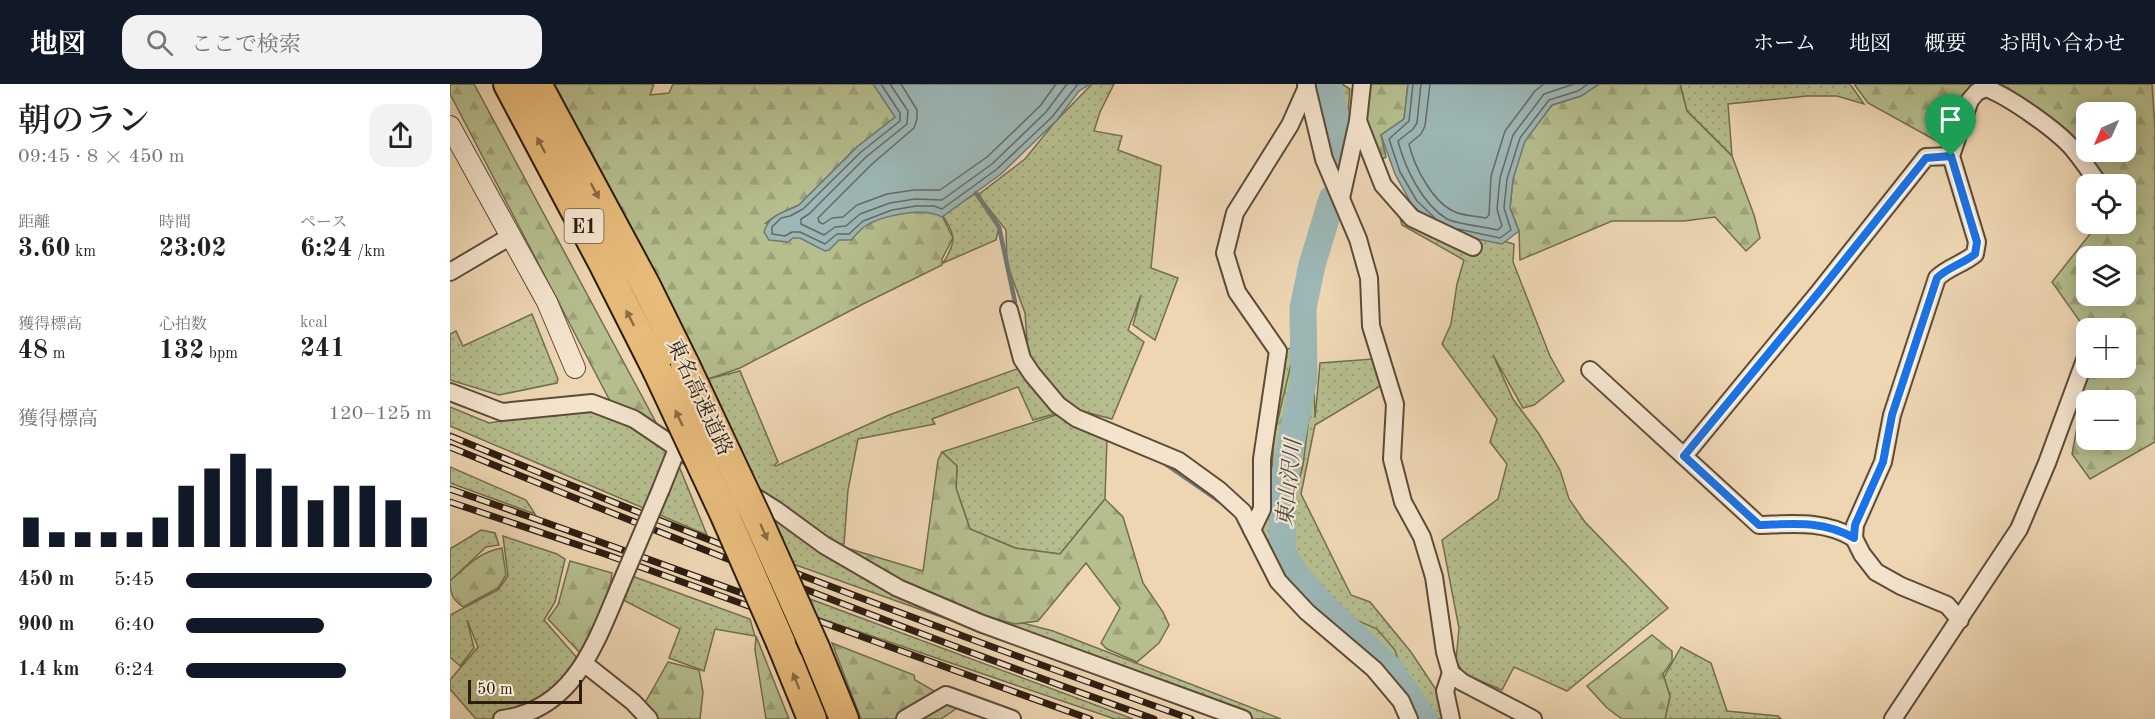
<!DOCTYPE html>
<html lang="ja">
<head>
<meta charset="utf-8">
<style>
  body { margin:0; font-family:"Old Standard TT","Noto Serif JP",serif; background:#f2f2f2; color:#222; height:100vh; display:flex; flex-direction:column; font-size:22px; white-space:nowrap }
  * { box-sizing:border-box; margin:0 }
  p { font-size:20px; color:#767676 }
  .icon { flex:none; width:33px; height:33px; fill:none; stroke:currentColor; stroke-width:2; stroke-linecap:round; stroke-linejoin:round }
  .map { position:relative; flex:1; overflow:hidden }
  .sheet { display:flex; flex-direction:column; background:#fff; width:450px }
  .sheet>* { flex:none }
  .needle { width:39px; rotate:225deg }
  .fabs { position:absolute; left:1626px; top:18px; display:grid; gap:12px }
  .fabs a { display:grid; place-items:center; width:60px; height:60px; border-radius:12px; background:#fff; box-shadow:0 3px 15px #0003; font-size:30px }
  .scale { position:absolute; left:18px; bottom:15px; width:114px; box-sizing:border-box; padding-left:6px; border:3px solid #2d1d10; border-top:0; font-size:16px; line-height:21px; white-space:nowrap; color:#2d1d10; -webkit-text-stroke:4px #f4e4ce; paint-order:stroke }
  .pin { position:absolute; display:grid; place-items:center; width:51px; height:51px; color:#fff; margin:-62px -26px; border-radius:50% 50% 50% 0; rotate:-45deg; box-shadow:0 0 6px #0007 }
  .pin .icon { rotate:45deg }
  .round { display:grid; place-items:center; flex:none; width:63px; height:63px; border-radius:18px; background:#f2f2f2 }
  .overview { display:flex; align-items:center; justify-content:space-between; height:102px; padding:0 18px }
  h1 { font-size:33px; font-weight:600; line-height:45px }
  .stats { display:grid; grid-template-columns:repeat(3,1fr); gap:9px; height:102px; padding:6px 18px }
  .stats div { display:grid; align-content:center }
  .stats b { font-size:26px; font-weight:600 }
  .stats small { font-size:16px; font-weight:400 }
  .stats p { font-size:16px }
  .chart { height:168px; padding:12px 18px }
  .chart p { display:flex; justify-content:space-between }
  .chart svg { width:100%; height:108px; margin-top:6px; stroke:#111827; stroke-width:6 }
  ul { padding:0 18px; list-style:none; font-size:20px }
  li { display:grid; grid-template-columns:96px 72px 1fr; align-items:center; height:45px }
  li i { height:15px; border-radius:8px; background:#111827 }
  header { display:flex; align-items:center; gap:36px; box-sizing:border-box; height:84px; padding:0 30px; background:#111827; color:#fff }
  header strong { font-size:28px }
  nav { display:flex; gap:33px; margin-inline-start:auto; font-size:21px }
  .search { width:420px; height:54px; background:#f2f2f2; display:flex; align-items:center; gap:15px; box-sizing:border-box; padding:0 21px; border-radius:18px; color:#767676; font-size:22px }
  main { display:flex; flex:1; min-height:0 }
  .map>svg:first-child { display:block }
</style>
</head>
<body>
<header>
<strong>地図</strong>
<div class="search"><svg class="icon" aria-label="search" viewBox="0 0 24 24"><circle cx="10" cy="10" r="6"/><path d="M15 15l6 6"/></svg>ここで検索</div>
<nav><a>ホーム</a><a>地図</a><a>概要</a><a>お問い合わせ</a></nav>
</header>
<main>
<section class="sheet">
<div class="overview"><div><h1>朝のラン</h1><p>09:45 · 8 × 450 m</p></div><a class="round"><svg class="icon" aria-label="share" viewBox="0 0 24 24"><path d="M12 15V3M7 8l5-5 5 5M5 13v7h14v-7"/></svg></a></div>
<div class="stats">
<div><p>距離</p><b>3.60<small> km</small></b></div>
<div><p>時間</p><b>23:02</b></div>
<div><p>ペース</p><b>6:24<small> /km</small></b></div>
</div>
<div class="stats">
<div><p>獲得標高</p><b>48<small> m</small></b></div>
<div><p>心拍数</p><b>132<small> bpm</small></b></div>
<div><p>kcal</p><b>241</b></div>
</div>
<div class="chart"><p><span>獲得標高</span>120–125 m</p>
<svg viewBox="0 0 160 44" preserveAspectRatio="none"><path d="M5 44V32M15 44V38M25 44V38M35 44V38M45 44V38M55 44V32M65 44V19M75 44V12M85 44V6M95 44V12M105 44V19M115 44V25M125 44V19M135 44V19M145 44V25M155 44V32"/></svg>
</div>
<ul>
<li><b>450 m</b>5:45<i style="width:100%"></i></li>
<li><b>900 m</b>6:40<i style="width:56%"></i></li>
<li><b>1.4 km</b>6:24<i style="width:65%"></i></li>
</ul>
</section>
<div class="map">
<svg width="1705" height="635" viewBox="0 0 1705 635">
  <defs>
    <pattern id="grass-dots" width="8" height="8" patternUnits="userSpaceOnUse" patternTransform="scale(1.5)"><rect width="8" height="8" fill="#b6be8e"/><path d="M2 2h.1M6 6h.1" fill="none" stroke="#9da379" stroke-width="1.8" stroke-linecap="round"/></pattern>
    <pattern id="forest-firs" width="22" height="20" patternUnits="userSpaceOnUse" patternTransform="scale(1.5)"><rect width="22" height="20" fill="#b6be8e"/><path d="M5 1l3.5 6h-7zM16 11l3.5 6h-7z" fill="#9da379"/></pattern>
  </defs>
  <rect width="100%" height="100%" fill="#eed6b3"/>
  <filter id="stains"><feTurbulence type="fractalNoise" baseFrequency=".00333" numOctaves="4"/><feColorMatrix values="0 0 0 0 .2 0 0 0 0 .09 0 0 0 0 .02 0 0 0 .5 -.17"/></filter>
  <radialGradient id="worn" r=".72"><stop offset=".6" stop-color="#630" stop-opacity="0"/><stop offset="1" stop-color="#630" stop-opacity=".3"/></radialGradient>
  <g fill="url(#grass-dots)" stroke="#726e4f" stroke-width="1.5">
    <path d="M642 0H664L650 28 644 47 672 52 668 66 711 82 701 184 728 194 705 256 683 241 691 211 678 246 694 258 662 335 616 323 578 270 575 229 557 180 556 146 528 111 575 75 605 38Z"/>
    <path d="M1230 0H1400L1414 20 1387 12H1357L1278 20 1282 72 1237 27Z"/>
    <path d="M526 109 549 143 546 156 493 179C508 156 505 150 490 128L512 118Z"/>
    <path d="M960 117 1011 145 1064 160 1063 178 1100 272 1114 297 1084 321 1073 324 1043 271 1063 315 1089 350 1110 386 1119 415 1135 438 1218 524 1117 607 1064 583 1052 606 1014 590 1006 577 1009 544 992 456 1048 415 1057 380 1040 358 1047 335 992 260 1001 240 1007 200 1014 176 952 141 946 119Z"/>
    <path d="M82 230 108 295 107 299 49 311 0 296V250L6 247 13 262Z"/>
    <path d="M858 260 863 272 865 334 870 279 923 275 934 300 865 341 851 410 901 511 920 518 961 568 987 607 992 635H958L951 617 828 497 802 446 828 267Z"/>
    <path d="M572 283 611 328 583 336 568 303 482 335 485 340 408 355 398 406 394 460H386L497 519 603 547 831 635H777L340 479 258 295 290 287 328 378 324 381 326 382 439 331Z"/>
    <path d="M0 323 39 339 135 323 216 357 231 387 257 451 0 342Z"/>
    <path d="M612 329 657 354 655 415 610 470 565 464 520 445 506 404 507 382 492 368Z"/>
    <path d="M0 383 76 416 85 430 0 399Z"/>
    <path d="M31 446 45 449 49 461 36 463 0 497V465Z"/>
    <path d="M53 452 107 470 115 475 105 518 94 536 128 575 113 602 48 635H26L0 605V596L28 563 17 536 24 564 10 582 0 573V531L48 506 58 492Z"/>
    <path d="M182 492 300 535 305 552 265 545 254 587 219 574 230 545 175 517 173 511Z"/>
    <path d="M360 515 683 635H665L366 533Z"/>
    <path d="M1231 563 1261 579 1277 627 1328 632 1331 635H1215L1220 612 1214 593Z"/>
  </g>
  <g fill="url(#forest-firs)" stroke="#726e4f" stroke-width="1.5" fill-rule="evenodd">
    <path d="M0 0H24L216 357 172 340 0 10Z"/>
    <path d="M104 0H204L200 11 219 9 223 0H424L446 33 407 63 349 121C335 128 329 128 316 139L433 124 490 128 503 154 492 175V181L415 219 290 284 258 295 157 98Z"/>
    <path d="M868 0H892L900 5 893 84 887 80Z"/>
    <path d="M914 0H958L954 35 931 51 936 73 922 80 908 35Z"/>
    <path d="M1149 0H1230L1237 27 1282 72 1304 131 1310 154 1296 167 1265 133 1234 137H1162L1070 176 1069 147 1060 124 1063 95 1073 59 1102 21 1131 12Z"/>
    <path d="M1404 0H1702L1705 44V358L1640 395 1622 370 1638 284H1676V244L1636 246 1602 198 1648 140H1676V100H1650L1623 64 1536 4 1515 18 1503 66 1418 19ZM1636 28H1676V68H1636ZM1636 172H1676V212H1636ZM1636 316H1676V356H1636Z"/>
    <path d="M850 271 861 318 853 381 845 411 820 418 824 352 841 280Z"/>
    <path d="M492 368 507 382 506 404 520 445 565 464 610 470 655 415 673 433 693 499 713 528 719 541 709 559 687 578 657 565 651 559 670 524 636 479 588 537 565 540 528 530 471 509 390 462 473 487 488 376Z"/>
    <path d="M52 464 56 491 48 504 13 523C3 516 0 510 0 497 17 482 29 468 52 464Z"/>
    <path d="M120 477 162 489 159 508 131 570 98 535 108 521Z"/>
    <path d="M875 522 927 545 945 566 952 588 981 635H966Z"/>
    <path d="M1202 551 1222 567V577L1213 590 1220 612 1215 635H1172L1157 624 1137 602Z"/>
    <path d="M306 552 339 635H316L305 566Z"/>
    <path d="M382 559 464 591 465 596 510 622 491 635H411Z"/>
    <path d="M218 578 249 586 253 608 250 635H203L192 624Z"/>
  </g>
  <g fill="#9cb7b6" stroke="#707974" stroke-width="1.5">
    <path d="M423 0H640L629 7 607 36 551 90 492 133C474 123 431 131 414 143 409 147 405 152 401 156H389L379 166 375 167 350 154H343L338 158 319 156 314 148C319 130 334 129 349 121L407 63 445 33Z"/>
    <path d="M958 0H1149L1131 12 1102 21 1075 57 1063 95 1060 124 1069 147 1052 160 992 148 962 121 945 90 931 51 954 35Z"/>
  </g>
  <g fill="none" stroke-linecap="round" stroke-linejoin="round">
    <g stroke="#646a63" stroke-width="1.5">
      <path d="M431 0 450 29V37L411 68 353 125 340 132 331 134 322 143V150L335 152 342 148H350L375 160 387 150H399L413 137 442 126 466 122H484L492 125 547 85 602 33 628 0"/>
      <path d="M440 0 458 27 457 40 416 73 359 130 351 135V140L374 151 385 143 396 142 410 130 440 119 465 115 492 116 542 80 596 28 617 0"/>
      <path d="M451 0 467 26V35L464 44 422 80 368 134 369 138 373 140 382 134 393 133 407 121 437 110 464 106H490L537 73 590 22 606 0"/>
      <path d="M963 0 959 37 939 55 950 88 967 117 986 135"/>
      <path d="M971 0 967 39 963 45 948 57C955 84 972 120 997 135 1006 140 1036 143 1048 146L1052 142 1047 125 1050 94 1063 51 1094 10 1124 0"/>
      <path d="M980 0 975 42 971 50 959 60C964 82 982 117 1003 127 1012 132 1026 132 1036 134L1039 131 1041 92 1055 47 1085 7 1094 0"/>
      <path d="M1008 145 1050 154 1061 146 1054 124 1057 95 1070 54 1099 16 1128 7 1138 0"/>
    </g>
    <g stroke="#707974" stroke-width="4.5">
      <path d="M526 109 549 143 565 218"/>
      <path d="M714 379 769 417"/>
      <path d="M820 457 832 469"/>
    </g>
    <g stroke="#9cb7b6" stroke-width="27">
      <path d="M878 0 892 60 889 83"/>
      <path d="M882 115 862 181 853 224 854 294 834 395 832 469 844 488 869 517 940 585 974 635"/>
    </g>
    <defs>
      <g id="minor">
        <path d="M856 0 874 75 908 155 919 194 921 242 945 320 942 375 953 418 972 453 984 493 995 568 1001 589 1012 598 1083 635"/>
        <path d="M912 0 908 37 933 101 962 134 1023 163"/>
        <path d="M891 114 908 37"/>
        <path d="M0 188 61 152"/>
        <path d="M559 226 572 275 582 290 608 321 626 334 729 377 769 406 793 428 828 497 857 528 924 585 951 617 959 635"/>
        <path d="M1140 286 1309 441C1343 440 1373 436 1404 454"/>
        <path d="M0 308 52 328 142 319 184 335 249 379"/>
        <path d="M1234 372 1369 208 1476 73 1501 72"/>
        <path d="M211 405 227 365"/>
        <path d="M299 409 326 426 374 461 448 504 530 539 793 635"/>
        <path d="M802 446 812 425V375L828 267 787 208 775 169 785 129 840 41 857 3"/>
        <path d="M1510 536 1497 521 1451 502 1426 488 1412 470 1404 454 1405 441 1433 378 1442 331 1487 194C1498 183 1513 180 1525 170L1527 158 1501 72 1520 16 1527 8 1536 4C1560 13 1608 47 1624 66 1633 77 1641 89 1649 100"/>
        <path d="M135 580 183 618 199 635"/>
        <path d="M1001 589 995 607 1001 635"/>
        <path d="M52 635C123 626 145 561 169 504"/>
        <path d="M455 635 496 611 562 635"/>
        <path d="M1443 635 1569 445 1597 379 1636 273"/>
      </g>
      <path id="tertiary" d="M0 42 97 218 125 284"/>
      <g id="motorway">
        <path d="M58 0 153 179 207 286"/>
        <path d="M87 0 196 202 235 281"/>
        <path d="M331 559 362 635"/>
        <path d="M365 564 394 635"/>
      </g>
    </defs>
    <use href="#minor" stroke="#5d4b39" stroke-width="20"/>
    <use href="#tertiary" stroke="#5d4b39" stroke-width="22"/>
    <use href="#motorway" stroke="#2d1d10" stroke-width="32"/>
    <use href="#minor" stroke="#f4e4ce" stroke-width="16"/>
    <use href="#tertiary" stroke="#f4e4ce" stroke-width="20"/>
    <use href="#motorway" stroke="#e7bb7a" stroke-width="28"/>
    <defs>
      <g id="rail">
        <path d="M0 352C244 453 492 546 741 635"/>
        <path d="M0 363C233 459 467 551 704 635"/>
        <path d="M0 405C214 479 426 559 640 635"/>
        <path d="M0 418 155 470 362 545"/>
      </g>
    </defs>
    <use href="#rail" stroke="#2d1d10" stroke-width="7"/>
    <use href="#rail" stroke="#f4e4ce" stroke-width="4.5" stroke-dasharray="14" stroke-linecap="butt"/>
    <defs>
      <path id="minor-bridge" d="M169 504 211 405"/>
      <g id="motorway-bridge">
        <path d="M235 281 306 432 365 564"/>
        <path d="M207 286 274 429 331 559"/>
      </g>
    </defs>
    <use href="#minor-bridge" stroke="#5d4b39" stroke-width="20" stroke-linecap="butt"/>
    <use href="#motorway-bridge" stroke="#2d1d10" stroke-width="32" stroke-linecap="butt"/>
    <use href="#minor-bridge" stroke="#f4e4ce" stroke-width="16"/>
    <use href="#motorway-bridge" stroke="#e7bb7a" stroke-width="28"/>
  </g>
  <defs><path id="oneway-solid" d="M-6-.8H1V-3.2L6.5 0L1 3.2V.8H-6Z" transform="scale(1.5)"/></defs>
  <g fill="#8a6c45">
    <use href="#oneway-solid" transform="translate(91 61) rotate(-118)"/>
    <use href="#oneway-solid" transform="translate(145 107) rotate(62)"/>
    <use href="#oneway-solid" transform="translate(180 234) rotate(-117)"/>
    <use href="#oneway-solid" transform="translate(229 334) rotate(-115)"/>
    <use href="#oneway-solid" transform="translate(314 448) rotate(66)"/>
    <use href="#oneway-solid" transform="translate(346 597) rotate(-112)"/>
  </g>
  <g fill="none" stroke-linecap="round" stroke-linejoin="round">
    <defs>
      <path id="route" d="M1501 72 1527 158 1525 170C1513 180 1498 183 1487 194L1442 331 1433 378 1405 441 1404 454C1373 436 1343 440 1309 441L1234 372 1369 208 1476 74Z"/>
    </defs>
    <use href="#route" stroke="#fff" stroke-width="12"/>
    <use href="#route" stroke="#1a73e8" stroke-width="8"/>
  </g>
  <g text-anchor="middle" stroke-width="4.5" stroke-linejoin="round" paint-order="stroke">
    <rect fill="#f4e4ce" stroke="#695949" stroke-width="1.5" x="114.5" y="125" width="39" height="34" rx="4.5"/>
    <g font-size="20" font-weight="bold" fill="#2d1d10">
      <text x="134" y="149">E1</text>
    </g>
    <g font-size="21" fill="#2d1d10" stroke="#f4e4ce">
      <text transform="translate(250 313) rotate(65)" y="7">東名高速道路</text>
    </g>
    <g font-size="22" font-style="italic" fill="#4e4b42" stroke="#f4e4ce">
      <text transform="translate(838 399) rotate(-84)" y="8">東山沢川</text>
    </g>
  </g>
  <rect width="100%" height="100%" filter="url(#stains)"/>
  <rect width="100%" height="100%" fill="url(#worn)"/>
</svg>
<div class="fabs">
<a><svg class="needle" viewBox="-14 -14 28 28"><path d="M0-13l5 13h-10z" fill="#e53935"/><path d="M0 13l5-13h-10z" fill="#767676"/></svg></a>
<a><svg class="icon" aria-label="locate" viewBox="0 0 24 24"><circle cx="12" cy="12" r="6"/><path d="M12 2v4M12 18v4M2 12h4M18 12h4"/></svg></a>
<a><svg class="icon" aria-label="layers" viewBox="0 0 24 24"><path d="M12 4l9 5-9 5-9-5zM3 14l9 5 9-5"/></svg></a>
<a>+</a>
<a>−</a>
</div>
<div class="scale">50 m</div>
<div class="pin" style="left:1501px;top:72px;background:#1e9e55"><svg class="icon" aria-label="arrive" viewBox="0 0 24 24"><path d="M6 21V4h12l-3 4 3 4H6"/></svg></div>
</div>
</main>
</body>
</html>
